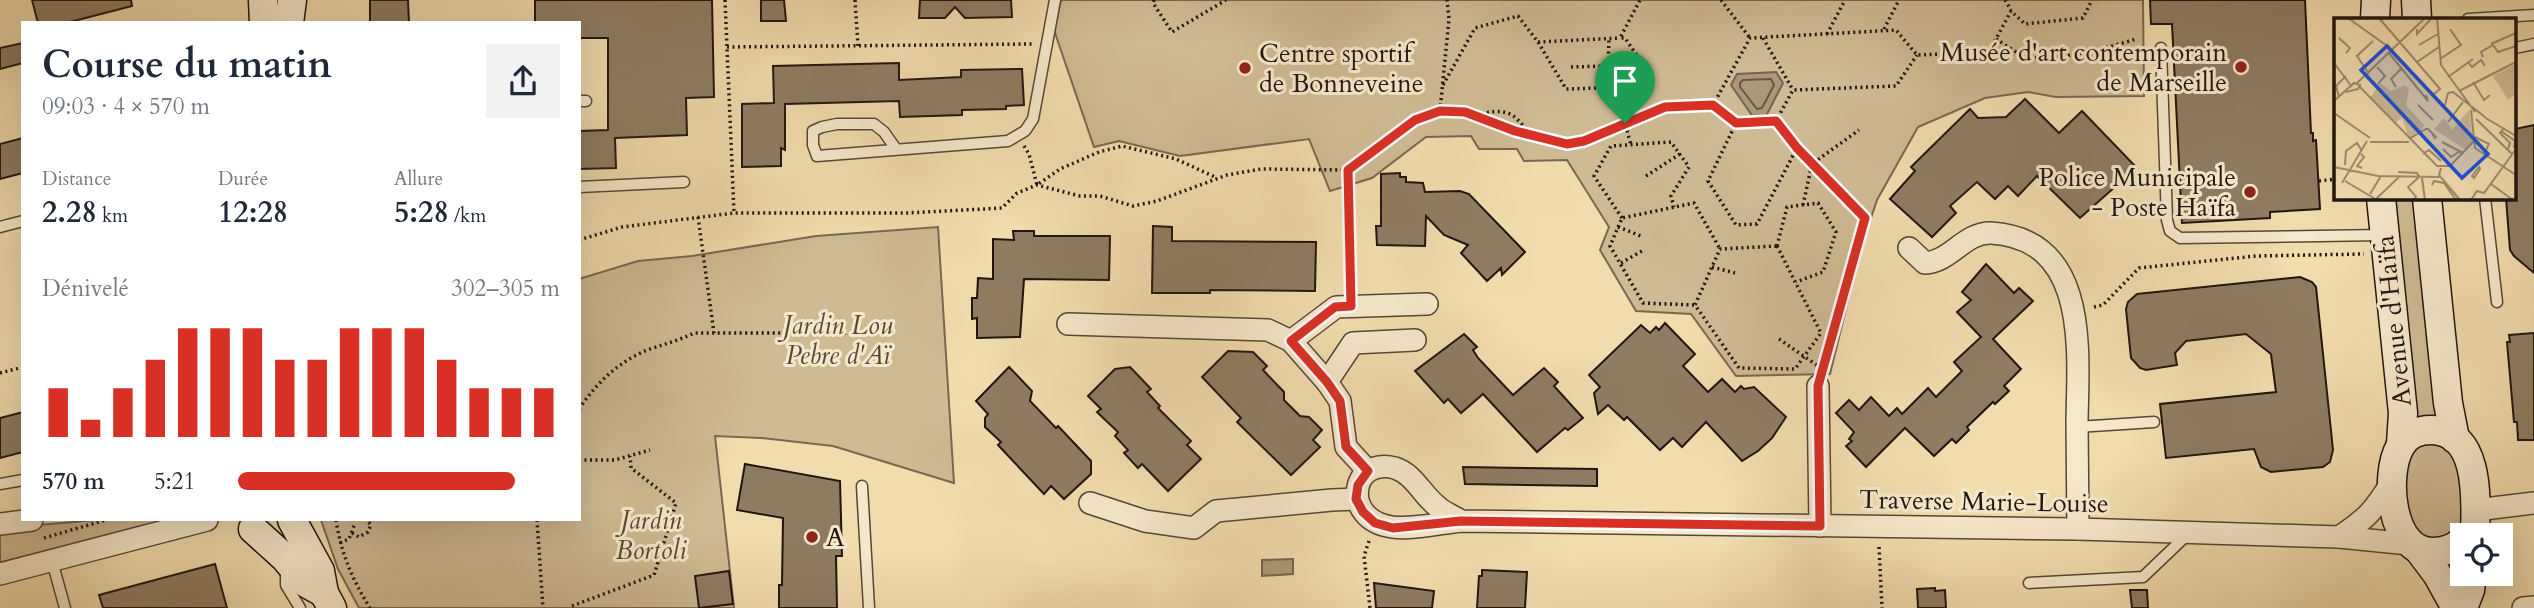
<!DOCTYPE html>
<html lang="fr">
<head>
<meta charset="utf-8">
<style>
  body { margin:0; font-family:Cardo,serif; background:#f2f2f3; color:#1f2937; height:100vh; display:flex; flex-direction:column; font-size:26px; white-space:nowrap }
  * { box-sizing:border-box; margin:0 }
  p { font-size:23px; color:#747a83 }
  .icon { flex:none; width:38px; height:38px; fill:none; stroke:currentColor; stroke-width:2; stroke-linecap:round; stroke-linejoin:round }
  .map { position:relative; flex:1; overflow:hidden }
  .drawer { position:absolute; left:21px; top:21px; width:560px; height:500px; display:flex; flex-direction:column; background:#fff; border-radius:0px; box-shadow:0 7px 28px #0002 }
  .drawer>* { flex:none }
  .fabs { position:absolute; left:2450px; top:523px; display:grid; gap:14px }
  .fabs a { display:grid; place-items:center; width:63px; height:63px; border-radius:0px; background:#fff; box-shadow:0 7px 28px #0002; font-size:35px }
  .pin { position:absolute; display:grid; place-items:center; width:60px; height:60px; color:#fff; margin:-72px -30px; border-radius:50% 50% 50% 0; rotate:-45deg; box-shadow:0 0 7px #0007 }
  .pin .icon { rotate:45deg }
  .round { display:grid; place-items:center; flex:none; width:74px; height:74px; border-radius:0px; background:#f2f2f3 }
  .overview { display:flex; align-items:center; justify-content:space-between; height:119px; padding:0 21px }
  h1 { font-size:38px; font-weight:700; line-height:52px }
  .metrics { display:grid; grid-template-columns:repeat(3,1fr); gap:10px; height:119px; padding:7px 21px }
  .metrics div { display:grid; align-content:center }
  .metrics b { font-size:30px; font-weight:700 }
  .metrics small { font-size:19px; font-weight:400 }
  .metrics p { font-size:19px }
  .chart { height:196px; padding:14px 21px }
  .chart p { display:flex; justify-content:space-between }
  .chart svg { width:100%; height:126px; margin-top:7px; stroke:#d93025; stroke-width:6 }
  ul { padding:0 21px; list-style:none; font-size:23px }
  li { display:grid; grid-template-columns:112px 84px 1fr; align-items:center; height:52px }
  li i { height:18px; border-radius:9px; background:#d93025 }
  .map>svg:first-child { display:block }
</style>
</head>
<body>
<div class="map">
<svg width="2534" height="608" viewBox="0 0 2534 608">
  <rect width="100%" height="100%" fill="#f1dcae"/>
  <filter id="stains"><feTurbulence type="fractalNoise" baseFrequency=".00286" numOctaves="4"/><feColorMatrix values="0 0 0 0 .2 0 0 0 0 .09 0 0 0 0 .02 0 0 0 .5 -.17"/></filter>
  <radialGradient id="worn" r=".72"><stop offset=".6" stop-color="#630" stop-opacity="0"/><stop offset="1" stop-color="#630" stop-opacity=".3"/></radialGradient>
  <g fill="#ceba93" stroke="#786852" stroke-width="2">
    <path d="M1061 0H2143L2144 96 2056 97 2028 92 1985 98 1918 127 1877 200 1861 248 1830 374 1736 376 1691 314 1636 311 1600 250 1609 227 1567 160 1524 161 1517 149H1479L1471 136 1426 137 1372 178 1330 191 1309 139 1180 156 1119 141 1094 147 1054 30Z"/>
    <path d="M2389 198H2423L2443 415 2415 423Z"/>
    <path d="M938 227 954 483 833 446 761 438 715 436 734 608H359L338 569 321 520H579V279L638 261 692 256 816 236Z"/>
    <path d="M2432 440 2450 448 2461 468 2464 519 2461 529 2455 534 2428 541 2405 519 2403 463 2414 447Z"/>
    <path d="M97 520H177L0 568V532L38 525Z"/>
  </g>
  <g fill="#ab9878" stroke="#74644e" stroke-width="2">
    <path d="M1776 72 1783 83 1766 116 1753 117 1731 85 1737 74Z"/>
    <path d="M1293 559V574L1262 576V560Z"/>
  </g>
  <g fill="none" stroke-linecap="round" stroke-linejoin="round">
    <path stroke="#665644" stroke-width="2" d="M1771 79 1774 85 1762 108 1757 109 1740 87V83L1743 80Z"/>
  </g>
  <g fill="#8e7c62" stroke="#221510" stroke-width="2">
    <path d="M32 0H131L132 6 66 23H38Z"/>
    <path d="M370 0H408L409 23H370Z"/>
    <path d="M535 0H712L714 97 686 98 687 135 615 138 616 168 579 169V131L608 130V38H579V23H535Z"/>
    <path d="M761 0H784L786 21H761Z"/>
    <path d="M920 0H1011L1012 17 965 18 955 7 945 18H919Z"/>
    <path d="M2150 0H2305L2311 133H2313V141L2316 140 2320 209 2270 212V218L2182 223 2172 24H2151Z"/>
    <path d="M23 43V63L0 69V48Z"/>
    <path d="M899 63V80L961 77V70L1022 69 1024 105 1006 106V109L962 110V115L900 117 899 101 785 104V150L781 148V166L742 167V104L774 103 773 66Z"/>
    <path d="M2025 99 2059 133 2082 111 2135 166 2133 168 2134 170 2080 218 2037 176 2018 196 2008 186 1995 199 1977 182 1950 206 1956 213 1932 237 1890 199 1915 171 1911 167 1970 109 1978 118 2006 117Z"/>
    <path d="M2534 125V273L2514 256 2510 250 2506 198H2515V129Z"/>
    <path d="M23 138V173L0 179V144Z"/>
    <path d="M1400 173V177H1406V182L1423 183 1425 192 1460 191 1469 194 1525 252 1502 275 1501 268 1487 281 1461 253 1468 245 1444 235 1426 216 1425 246 1377 245 1376 226H1381V174Z"/>
    <path d="M1153 226 1172 227V241L1316 242 1315 291 1210 290V293H1152Z"/>
    <path d="M1013 231H1034V236H1110L1109 280 1024 279 1020 337 977 338V318L972 319V298H977L978 278 993 279V239L1014 240Z"/>
    <path d="M1986 264 2014 293 2019 288 2033 301 1993 339 2021 369 2004 386 2009 391 1995 404 1993 402 1967 427 1969 430 1956 443 1952 439 1934 456 1905 428 1866 467 1846 446 1852 441 1849 439 1854 432 1836 413 1849 400 1859 410 1871 397 1889 416 1897 408 1902 414 1928 388 1936 397 1962 371 1954 362 1981 337 1957 312 1971 300 1962 292Z"/>
    <path d="M2300 277 2312 282 2316 287 2333 450 2330 462 2323 467 2271 472 2261 467 2254 449 2166 458 2160 404 2276 392 2271 354 2246 334 2186 341 2175 353 2177 365 2146 370 2140 368 2131 358 2126 309 2128 302 2137 294Z"/>
    <path d="M1665 323 1695 354 1683 366 1708 392 1722 379 1735 392 1741 386 1744 389 1754 387 1786 417 1772 438 1758 451 1742 461 1706 422 1682 447 1673 438 1660 450 1627 417 1624 420 1608 405 1598 414 1594 393 1600 387 1589 375 1641 325 1650 333 1656 327 1659 330Z"/>
    <path d="M2534 333V440H2518L2517 422H2514L2507 342H2510L2509 335Z"/>
    <path d="M1464 334 1477 347 1473 350 1478 358 1513 395 1544 368 1558 382 1554 386 1583 418 1568 430 1565 428 1537 452 1483 394 1461 413 1448 399 1444 403 1415 371Z"/>
    <path d="M1228 351 1253 352 1267 366 1263 370 1284 392V400L1300 416 1309 417 1322 430 1313 440 1320 447 1291 475 1237 422 1241 418 1202 377Z"/>
    <path d="M1009 367 1032 391 1030 401 1056 428 1058 426 1091 461V474L1064 499 1051 486 1044 494 998 445 1001 442 985 427V418L988 414 976 401Z"/>
    <path d="M1130 367 1151 389 1147 392 1160 406 1158 408 1191 441 1187 445 1201 459 1168 491 1142 464 1138 468 1124 453 1128 450 1115 436 1118 432 1097 412 1101 409 1088 396 1115 369Z"/>
    <path d="M23 412V452L0 458V418Z"/>
    <path d="M745 464 840 481 842 556H836L837 608H779V585H782L783 518 737 510Z"/>
    <path d="M1463 467 1597 469V486L1465 484Z"/>
    <path d="M215 564 227 608H103L99 595Z"/>
    <path d="M1482 570 1527 572 1525 608H1477L1479 576H1482Z"/>
    <path d="M729 571 733 604 699 608 695 576Z"/>
    <path d="M1374 583 1434 591 1432 608H1376Z"/>
    <path d="M1935 588V591L1945 590 1946 608H1918L1917 589Z"/>
    <path d="M2130 590H2147L2148 608H2132Z"/>
  </g>
  <g fill="none" stroke-linecap="round" stroke-linejoin="round">
    <defs>
      <g id="lane">
        <path d="M2468 19 2534 15"/>
        <path d="M2161 48 2167 220 2170 231 2180 238 2383 235"/>
        <path d="M2515 48 2534 44"/>
        <path d="M579 101H586"/>
        <path d="M896 149 884 132 874 124H837L822 127 813 131V145L817 156 1008 141 1025 131 1033 119 1055 0"/>
        <path d="M579 187 684 182"/>
        <path d="M2485 198 2497 302"/>
        <path d="M0 227 23 221"/>
        <path d="M2077 427 2154 422"/>
        <path d="M0 484 23 480"/>
        <path d="M862 486 869 608"/>
        <path d="M52 561 65 608"/>
        <path d="M286 568V585L300 608"/>
        <path d="M2029 583 2143 577 2188 534"/>
      </g>
      <g id="street">
        <path d="M1909 248 1925 263C1950 262 1965 232 1991 233 2090 239 2078 352 2077 422 2077 458 2078 494 2078 529"/>
        <path d="M1068 324 1268 330 1291 341 1327 382 1340 401 1346 447 1368 471"/>
        <path d="M1291 341 1336 307 1427 304"/>
        <path d="M1327 382 1353 343 1415 340"/>
        <path d="M1818 386 1820 526"/>
        <path d="M1090 503 1145 521 1194 528 1216 511 1332 500 1356 499"/>
        <path d="M2476 510 2534 503"/>
        <path d="M1461 521C1441 523 1411 530 1392 527 1341 520 1350 456 1395 468 1414 474 1423 496 1438 507 1444 513 1454 516 1461 521L2078 529 2339 537 2409 544"/>
        <path d="M0 524 32 520"/>
        <path d="M2339 537C2366 519 2374 511 2391 483"/>
        <path d="M0 574 207 520"/>
        <path d="M2523 608 2534 607"/>
      </g>
      <g id="secondary">
        <path d="M263 0 264 23"/>
        <path d="M2416 0 2417 19"/>
        <path d="M2375 19 2376 0"/>
        <path d="M289 23 292 0"/>
        <path d="M2381 198 2403 413 2401 444"/>
        <path d="M2427 198 2448 403 2455 439"/>
        <path d="M292 520 320 571 324 593 332 608"/>
        <path d="M253 529 285 558 306 583 324 593"/>
        <path d="M2462 541C2454 549 2445 552 2433 552 2390 553 2384 475 2400 447 2406 435 2418 430 2431 430 2481 431 2476 501 2475 536"/>
        <path d="M2419 550 2437 574 2456 608"/>
        <path d="M2463 608 2470 590 2472 574"/>
      </g>
    </defs>
    <use href="#lane" stroke="#564738" stroke-width="13"/>
    <use href="#street" stroke="#564738" stroke-width="24"/>
    <use href="#secondary" stroke="#221510" stroke-width="31"/>
    <g stroke="#221510" stroke-width="3.5" stroke-dasharray="2 3.5" stroke-linecap="butt">
      <path d="M725 0 734 213"/>
      <path d="M855 0 858 46"/>
      <path d="M1154 0 1153 3 1172 32 1226 0"/>
      <path d="M1721 0 1750 38"/>
      <path d="M2005 0 2011 10"/>
      <path d="M1884 29 1899 0"/>
      <path d="M1827 34 1845 0"/>
      <path d="M1763 38 1793 90"/>
      <path d="M1996 39C2006 45 2018 55 2029 57 2054 62 2111 47 2136 39"/>
      <path d="M1538 42 1620 38"/>
      <path d="M727 47 1033 44"/>
      <path d="M1571 67 1608 66 1609 39"/>
      <path d="M1443 85 1475 28 1518 16 1538 42 1566 89 1628 87 1642 63 1625 38H1620L1640 0"/>
      <path d="M1628 87 1625 123 1631 145"/>
      <path d="M1713 105 1736 123 1708 181 1736 225 1757 224 1797 148"/>
      <path d="M1440 111 1449 19 1447 0"/>
      <path d="M1476 115C1505 108 1513 110 1530 135"/>
      <path d="M1736 123 1776 121"/>
      <path d="M1024 146 1029 154 1037 185 1060 169 1099 152 1122 146 1176 159 1217 178"/>
      <path d="M1348 170 1350 287"/>
      <path d="M1646 176 1680 154"/>
      <path d="M2319 181 2336 179"/>
      <path d="M1803 205 1812 164 1859 130"/>
      <path d="M698 217 714 333"/>
      <path d="M1622 218 1594 176 1611 146 1671 142 1689 167 1671 196 1674 207"/>
      <path d="M1618 227 1641 236"/>
      <path d="M579 240 622 227 734 213H906L1002 208 1017 193 1037 185 1080 196H1100L1133 206 1157 201 1227 175 1261 169 1348 170 1415 120 1440 111 1465 112 1515 131 1567 144 1584 141 1665 106 1713 105 1750 38 1896 30 1917 55 1989 52 2011 11 2025 24 2083 18 2092 0"/>
      <path d="M1777 246 1821 333 1795 369 1739 368 1695 305 1720 249Z"/>
      <path d="M1777 246 1787 207 1818 203 1836 232 1823 272 1796 282"/>
      <path d="M1621 263 1642 251"/>
      <path d="M1712 267 1735 273"/>
      <path d="M1694 305 1643 303 1610 246 1622 218 1694 203 1720 249"/>
      <path d="M2094 307 2103 305 2139 268 2256 256 2364 254"/>
      <path d="M1779 339 1818 366"/>
      <path d="M1823 368 1865 218 1797 148 1776 121 1793 90 1896 86 1917 55"/>
      <path d="M0 373 23 367"/>
      <path d="M579 409C597 382 621 359 653 348 668 343 680 340 694 333H860"/>
      <path d="M579 460H615L650 450"/>
      <path d="M336 520C341 553 352 579 370 608"/>
      <path d="M537 520 543 608"/>
      <path d="M352 533 359 537 368 532 371 525 367 520"/>
      <path d="M44 538 106 520"/>
      <path d="M1369 541 1364 556 1370 608"/>
      <path d="M340 543 349 539 355 523"/>
      <path d="M1879 547 1882 608"/>
      <path d="M572 606 654 575 676 503 631 468 630 456"/>
    </g>
    <use href="#lane" stroke="#f6e8ca" stroke-width="10"/>
    <use href="#street" stroke="#f6e8ca" stroke-width="21"/>
    <use href="#secondary" stroke="#f6e8ca" stroke-width="28"/>
  </g>
  <g fill="none" stroke-linecap="round" stroke-linejoin="round">
    <defs>
      <path id="route" d="M1713 105 1736 123 1776 121 1797 148 1865 218 1818 386 1820 526 1461 521 1393 528 1375 523 1363 512 1356 499 1358 485 1368 471 1346 447 1340 401 1327 382 1291 341 1335 307 1351 306 1348 170 1415 120 1440 111 1465 112 1515 131 1567 144 1584 141 1665 107Z"/>
    </defs>
    <use href="#route" stroke="#fff" stroke-width="14"/>
    <use href="#route" stroke="#d93025" stroke-width="9"/>
  </g>
  <g fill="#8f2418" stroke="#f6e8ca" stroke-width="2.5">
    <circle cx="2241" cy="67" r="7"/>
    <circle cx="1245" cy="68" r="7"/>
    <circle cx="2250" cy="192" r="7"/>
    <circle cx="812" cy="537" r="7"/>
  </g>
  <g text-anchor="middle" stroke-width="6" stroke-linejoin="round" paint-order="stroke">
    <g font-size="26" fill="#221510" stroke="#f6e8ca" text-anchor="end">
      <text x="2227" y="61">Musée d'art contemporain<tspan x="2227" dy="30">de Marseille</tspan></text>
      <text x="1259" y="62" text-anchor="start">Centre sportif<tspan x="1259" dy="30">de Bonneveine</tspan></text>
      <text x="2236" y="186">Police Municipale<tspan x="2236" dy="30">- Poste Haïfa</tspan></text>
      <text x="826" y="546" text-anchor="start">A</text>
    </g>
    <g font-size="26" fill="#221510" stroke="#f6e8ca">
      <text transform="translate(2393 321) rotate(-96)" y="9">Avenue d'Haïfa</text>
      <text transform="translate(1984 501) rotate(1)" y="9">Traverse Marie-Louise</text>
    </g>
    <g font-size="26" font-style="italic" fill="#564737" stroke="#f6e8ca">
      <text x="838" y="334">Jardin Lou<tspan x="838" dy="30">Pebre d'Aï</tspan></text>
      <text x="651" y="529">Jardin<tspan x="651" dy="30">Bortoli</tspan></text>
    </g>
  </g>
  <g transform="translate(2334 18)">
    <rect width="182" height="182" fill="#f1dcae"/>
    <path d="M182 46V76L174 82 159 58ZM46 65 57 73 71 67 75 71 72 87 90 107 87 114 75 120 68 100 61 105 36 80ZM135 92 139 122 132 132 100 111 110 100 118 112Z" fill="#ceba93"/>
    <path fill="none" stroke="#9e8c6f" stroke-width="2" d="M14 0 56 30M45 0 106 71 100 76M103 0 107 47 141 94M83 11V16L98 0M5 20 16 30 12 35M157 26 182 15M85 27 104 16M55 35 94 83 92 77M149 39 147 34 159 27 164 34 182 28M106 41 127 27 116 11M83 44 105 29M134 44 138 49 147 42 151 48M0 45 18 69M43 49 51 58 44 66M35 56 23 38 39 23M114 59 139 41M139 64 150 82 156 77M23 65 91 0M26 69 103 148H116L140 123M62 69 57 61 68 50M125 73 182 44M5 79 2 68 12 58M0 83 20 65 26 67 24 71 12 74M84 87 99 102M111 87 114 75 119 74 151 99M137 92 141 130 182 157M0 95 36 120M150 99 182 118M142 101 178 136M114 104 129 84M169 111 166 115 176 125 174 131M167 113 181 123 180 130M141 119 155 126 150 136M75 121 92 111H94L102 119 101 120 98 116M36 124H75M108 124 129 135M109 131 117 139 126 133M27 136 30 139 23 148 28 150M89 136 95 132 107 143M11 147 12 133 23 125 28 133M0 149 44 158 106 159M145 149 146 151 140 160 138 158ZM107 150 105 157 126 182M64 154 83 155 86 160M88 160 91 182M11 163 43 182M8 165 33 123M157 166 179 182M98 167 100 163 110 165 122 182M36 176 47 158M42 181 65 159M79 182 82 179 74 169 85 159M137 182 143 173 150 175 182 131"/>
    <path fill="#1d4ed8" fill-opacity="0.15" stroke="#1d4ed8" stroke-width="3.5" d="M53 28 154 136 128 160 27 52Z"/>
    <rect width="182" height="182" fill="none" stroke="#221510" stroke-width="3.5"/>
  </g>
  <rect width="100%" height="100%" filter="url(#stains)"/>
  <rect width="100%" height="100%" fill="url(#worn)"/>
</svg>
<div class="fabs">
<a><svg class="icon" aria-label="locate" viewBox="0 0 24 24"><circle cx="12" cy="12" r="6"/><path d="M12 2v4M12 18v4M2 12h4M18 12h4"/></svg></a>
</div>
<div class="pin" style="left:1625px;top:123px;background:#1e9e55"><svg class="icon" aria-label="arrive" viewBox="0 0 24 24"><path d="M6 21V4h12l-3 4 3 4H6"/></svg></div>
<section class="drawer">
<div class="overview"><div><h1>Course du matin</h1><p>09:03 · 4 × 570 m</p></div><a class="round"><svg class="icon" aria-label="share" viewBox="0 0 24 24"><path d="M12 15V3M7 8l5-5 5 5M5 13v7h14v-7"/></svg></a></div>
<div class="metrics">
<div><p>Distance</p><b>2.28<small> km</small></b></div>
<div><p>Durée</p><b>12:28</b></div>
<div><p>Allure</p><b>5:28<small> /km</small></b></div>
</div>
<div class="chart"><p><span>Dénivelé</span>302–305 m</p>
<svg viewBox="0 0 160 44" preserveAspectRatio="none"><path d="M5 44V27M15 44V38M25 44V27M35 44V17M45 44V6M55 44V6M65 44V6M75 44V17M85 44V17M95 44V6M105 44V6M115 44V6M125 44V17M135 44V27M145 44V27M155 44V27"/></svg>
</div>
<ul>
<li><b>570 m</b>5:21<i style="width:86%"></i></li>
</ul>
</section>
</div>
</body>
</html>
